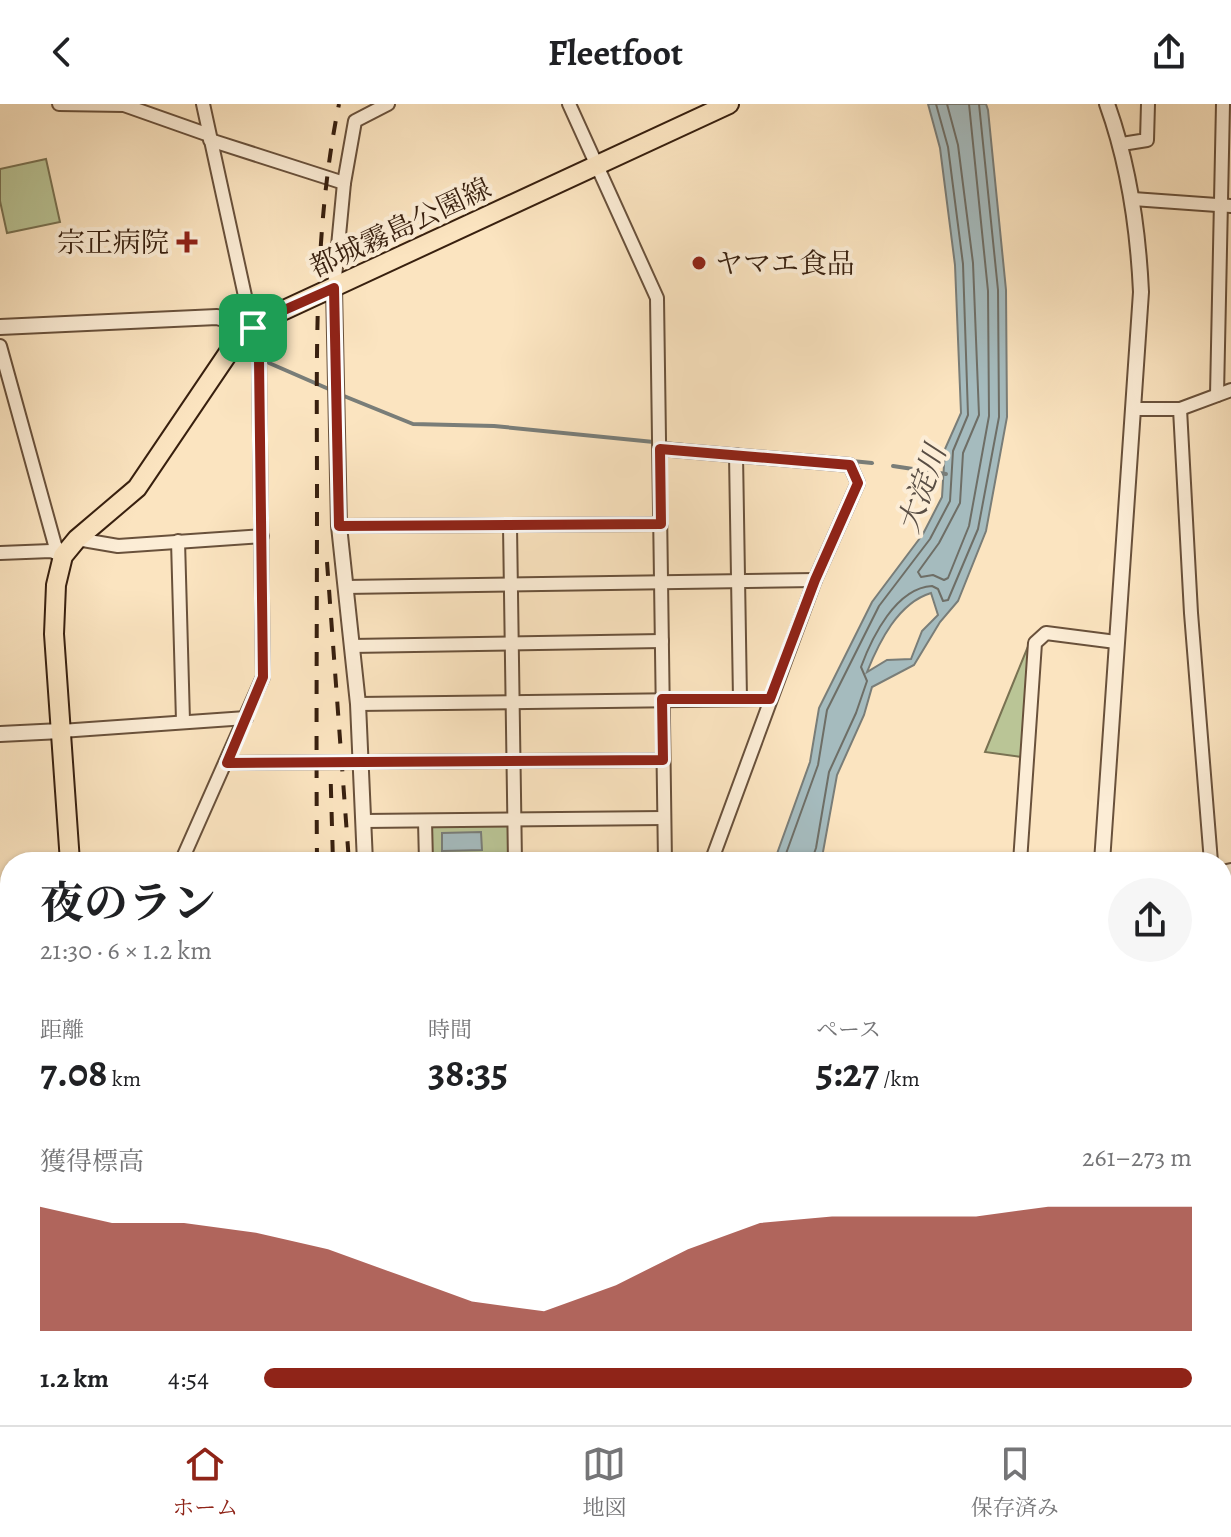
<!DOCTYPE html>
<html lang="ja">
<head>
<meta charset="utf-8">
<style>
  body { margin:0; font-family:Alegreya,"Noto Serif JP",serif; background:#f6f6f6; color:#202124; height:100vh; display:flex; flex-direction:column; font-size:30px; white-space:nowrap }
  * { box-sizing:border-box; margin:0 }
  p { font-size:26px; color:#757577 }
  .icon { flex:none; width:44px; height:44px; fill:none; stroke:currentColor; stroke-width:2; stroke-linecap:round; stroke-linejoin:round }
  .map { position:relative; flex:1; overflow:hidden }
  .details { position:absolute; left:0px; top:748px; width:1232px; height:574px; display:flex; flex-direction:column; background:#fff; border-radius:32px 32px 0 0; box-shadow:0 2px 6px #0004 }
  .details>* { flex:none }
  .pin { position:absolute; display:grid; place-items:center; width:68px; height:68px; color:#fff; margin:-34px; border-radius:16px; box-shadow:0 4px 12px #0006 }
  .round { display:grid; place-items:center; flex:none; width:84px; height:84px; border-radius:42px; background:#f6f6f6 }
  .overview { display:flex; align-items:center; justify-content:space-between; height:136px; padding:0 40px }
  h1 { font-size:44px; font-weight:700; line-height:60px }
  .metrics { display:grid; grid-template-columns:repeat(3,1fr); gap:12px; height:136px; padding:8px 40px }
  .metrics div { display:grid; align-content:center }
  .metrics b { font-size:40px; font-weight:700 }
  .metrics small { font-size:22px; font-weight:400 }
  .metrics p { font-size:22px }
  .chart { height:224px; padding:16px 40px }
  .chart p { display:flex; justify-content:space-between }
  .chart svg { width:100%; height:144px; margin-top:8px; fill:#8f2418; opacity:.7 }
  ul { padding:0 40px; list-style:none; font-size:26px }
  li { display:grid; grid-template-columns:128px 96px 1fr; align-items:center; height:60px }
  li i { height:20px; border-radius:10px; background:#8f2418 }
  header { display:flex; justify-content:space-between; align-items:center; height:104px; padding:0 40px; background:#fff; font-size:36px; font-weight:700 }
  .tab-bar { display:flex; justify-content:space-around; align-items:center; height:112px; border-top:2px solid #e0e0e0; background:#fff; font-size:22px; color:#757577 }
  .tab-bar a { display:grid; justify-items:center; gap:4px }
  .tab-bar .current { color:#8f2418 }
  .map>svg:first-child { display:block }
</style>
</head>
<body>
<header><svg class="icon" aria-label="back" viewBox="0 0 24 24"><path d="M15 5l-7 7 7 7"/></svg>Fleetfoot<svg class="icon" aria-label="share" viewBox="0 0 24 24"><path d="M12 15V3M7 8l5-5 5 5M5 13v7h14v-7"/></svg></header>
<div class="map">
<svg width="1231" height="1321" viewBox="0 0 1231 1321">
  <rect width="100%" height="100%" fill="#fbe4c0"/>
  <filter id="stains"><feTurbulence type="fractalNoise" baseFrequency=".0025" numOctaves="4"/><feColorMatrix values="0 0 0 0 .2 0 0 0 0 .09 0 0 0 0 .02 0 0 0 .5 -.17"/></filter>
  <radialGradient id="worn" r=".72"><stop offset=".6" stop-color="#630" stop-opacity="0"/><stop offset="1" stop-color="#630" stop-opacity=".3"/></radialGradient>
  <g fill="#bac596" stroke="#797252" stroke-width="2">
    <path d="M46 55 60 118 7 129 0 97V65Z"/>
    <path d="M1029 540 1022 653 985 648Z"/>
    <path d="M515 715V758H426L425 717Z"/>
  </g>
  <g fill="#a5bbbe" stroke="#797d78" stroke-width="2" fill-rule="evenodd">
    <path d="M928 0H986L988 6 1006 186 1007 313 986 427 958 497 940 518 914 561 872 583 864 611 837 671 823 748 817 758H774L810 658 819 604 872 498 923 430 942 393 945 345 961 309 955 161 940 44ZM931 489 938 511 922 527 911 555 887 556 867 568C879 538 898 499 931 489Z"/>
    <path d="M481 728 482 746 442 747V729Z"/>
    <path d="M724 1312H778V1321H725Z"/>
  </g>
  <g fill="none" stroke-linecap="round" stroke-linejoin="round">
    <g stroke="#6e6e66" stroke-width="2">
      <path d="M947 0 958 41 973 159 979 311 963 349 960 399 939 439 918 468 921 473 933 471 944 476 948 474 969 422 989 312 988 187 969 0"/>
      <path d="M783 758 818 661 827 606 879 502 930 435 950 397 953 347 968 311 963 160 948 43 936 0"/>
      <path d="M811 758 816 744 829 668 856 609 867 577 861 563C872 533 896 484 932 482L938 485 943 497 948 496 978 425 999 313 998 186 979 0"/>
    </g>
    <g stroke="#797d78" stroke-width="4">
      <path d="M269 234V259L331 286"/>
      <path d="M339 290 413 320 494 322 684 341"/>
      <path d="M852 357 872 359"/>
      <path d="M893 362 946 370"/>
    </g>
    <defs>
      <g id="minor">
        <path d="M59 0 124 1 209 31"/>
        <path d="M569 0 657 194 665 758"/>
        <path d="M210 36 344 79"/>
        <path d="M1122 40 1147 36 1148 0"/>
        <path d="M1133 95 1231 102"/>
        <path d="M334 184 344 79 355 17 388 0"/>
        <path d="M0 242 55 441 63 452"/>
        <path d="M1217 291 1223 0"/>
        <path d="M1133 305H1180L1231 286"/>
        <path d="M1180 305 1191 509 1211 758"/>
        <path d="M660 345 850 361 858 379 815 476 711 758"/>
        <path d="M736 351 740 595"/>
        <path d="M339 422 661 420"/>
        <path d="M510 422 515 758"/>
        <path d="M77 435 118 442 262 432"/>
        <path d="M178 437 183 617"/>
        <path d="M0 449 51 447 63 452"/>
        <path d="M345 483 815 476"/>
        <path d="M351 542 662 537"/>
        <path d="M358 600 770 595"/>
        <path d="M61 627 246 614"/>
        <path d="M227 659 663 656"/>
        <path d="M364 717 664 714"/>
        <path d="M425 717 426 758"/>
        <path d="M181 758 263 573 259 256 203 0"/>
        <path d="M1020 758 1035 539 1046 529 1116 538"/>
        <path d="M1222 768 1231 766"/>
        <path d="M0 793H10"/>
        <path d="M1222 877 1229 893 1222 934"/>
        <path d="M1222 1025 1231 1016"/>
        <path d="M0 1084H10"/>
        <path d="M1222 1169H1231"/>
        <path d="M0 1190H10"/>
        <path d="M193 1312V1321"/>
        <path d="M301 1312V1321"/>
        <path d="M495 1312V1321"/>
        <path d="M656 1312 657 1321"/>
        <path d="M1113 1312 1117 1321"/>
        <path d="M927 1319 944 1312"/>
        <path d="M314 1321 342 1312"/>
        <path d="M1029 1321 1032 1312"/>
        <path d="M1066 1321 1068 1312"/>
      </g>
      <g id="tertiary">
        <path d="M334 184 339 422 358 600 365 758"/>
        <path d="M0 223 217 213 253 224"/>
        <path d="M0 630 61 627"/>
        <path d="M1102 758 1141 188C1138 123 1129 61 1107 0"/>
        <path d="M74 1321V1312"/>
        <path d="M1046 1321 1049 1312"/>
      </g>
      <g id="primary">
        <path d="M70 758 54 530 56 481 63 452 77 435 137 384 231 245 253 224 282 207 729 0"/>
        <path d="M0 948 10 947"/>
      </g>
    </defs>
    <use href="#minor" stroke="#69513b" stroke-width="16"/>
    <use href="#tertiary" stroke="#69513b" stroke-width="18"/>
    <use href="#primary" stroke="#38200f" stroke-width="22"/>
    <use href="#minor" stroke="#fcedd6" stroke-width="12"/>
    <use href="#tertiary" stroke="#fcedd6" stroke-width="14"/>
    <use href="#primary" stroke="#fbe4c0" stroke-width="18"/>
    <g stroke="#38200f" stroke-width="4" stroke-dasharray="14 14" stroke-linecap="butt">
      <path d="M327 458 349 758"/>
      <path d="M330 652 333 758"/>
      <path d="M317 758C316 634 317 511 317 387 317 257 313 128 339 0"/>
      <path d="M336 1321V1312"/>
    </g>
  </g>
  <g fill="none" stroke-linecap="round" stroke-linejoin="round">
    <defs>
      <path id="route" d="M334 184 339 422 661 420 660 345 850 361 858 379 815 476 770 595H662L663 656 227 659 263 573 259 256 253 224 282 207Z"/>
    </defs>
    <use href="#route" stroke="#fff" stroke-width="16"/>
    <use href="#route" stroke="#8f2418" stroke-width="10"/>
  </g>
  <g fill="#8f2418" stroke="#fcedd6" stroke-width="3">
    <path d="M183 126h8v8h8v8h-8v8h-8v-8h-8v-8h8z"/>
    <circle cx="699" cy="159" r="8"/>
  </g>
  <g text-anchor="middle" stroke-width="8" stroke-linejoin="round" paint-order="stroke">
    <g font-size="28" fill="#38200f" stroke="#fcedd6">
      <text transform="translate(400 123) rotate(-25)" y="10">都城霧島公園線</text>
    </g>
    <g font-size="28" fill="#38200f" stroke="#fcedd6" text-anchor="end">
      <text x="169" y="148">宗正病院</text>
      <text x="715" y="169" text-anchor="start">ヤマエ食品</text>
    </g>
    <g font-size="30" font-style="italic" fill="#594e44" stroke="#fcedd6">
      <text transform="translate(922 385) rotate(-71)" y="10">大淀川</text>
    </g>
  </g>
  <rect width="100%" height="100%" filter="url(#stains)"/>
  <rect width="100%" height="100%" fill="url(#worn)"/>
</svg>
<div class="pin" style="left:253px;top:224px;background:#1e9e55"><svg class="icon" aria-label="arrive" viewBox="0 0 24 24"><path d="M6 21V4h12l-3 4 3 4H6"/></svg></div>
<section class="details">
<div class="overview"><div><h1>夜のラン</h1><p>21:30 · 6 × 1.2 km</p></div><a class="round"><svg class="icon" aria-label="share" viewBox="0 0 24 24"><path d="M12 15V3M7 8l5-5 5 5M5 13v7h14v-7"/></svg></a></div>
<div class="metrics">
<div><p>距離</p><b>7.08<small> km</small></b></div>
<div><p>時間</p><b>38:35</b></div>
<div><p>ペース</p><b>5:27<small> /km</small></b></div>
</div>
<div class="chart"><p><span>獲得標高</span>261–273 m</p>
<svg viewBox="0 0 160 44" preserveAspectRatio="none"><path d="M0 44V6L10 11L20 11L30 14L40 19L50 27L60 35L70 38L80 30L90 19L100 11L110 9L120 9L130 9L140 6L150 6L160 6V44z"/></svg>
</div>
<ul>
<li><b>1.2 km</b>4:54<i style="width:100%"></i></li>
</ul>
</section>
</div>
<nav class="tab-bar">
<a class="current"><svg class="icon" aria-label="home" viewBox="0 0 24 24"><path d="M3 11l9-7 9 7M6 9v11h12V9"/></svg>ホーム</a>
<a><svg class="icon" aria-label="map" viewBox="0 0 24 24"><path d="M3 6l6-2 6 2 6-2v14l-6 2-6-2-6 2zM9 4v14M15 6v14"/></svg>地図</a>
<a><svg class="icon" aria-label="saved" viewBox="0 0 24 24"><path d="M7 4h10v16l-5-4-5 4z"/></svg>保存済み</a>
</nav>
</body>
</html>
